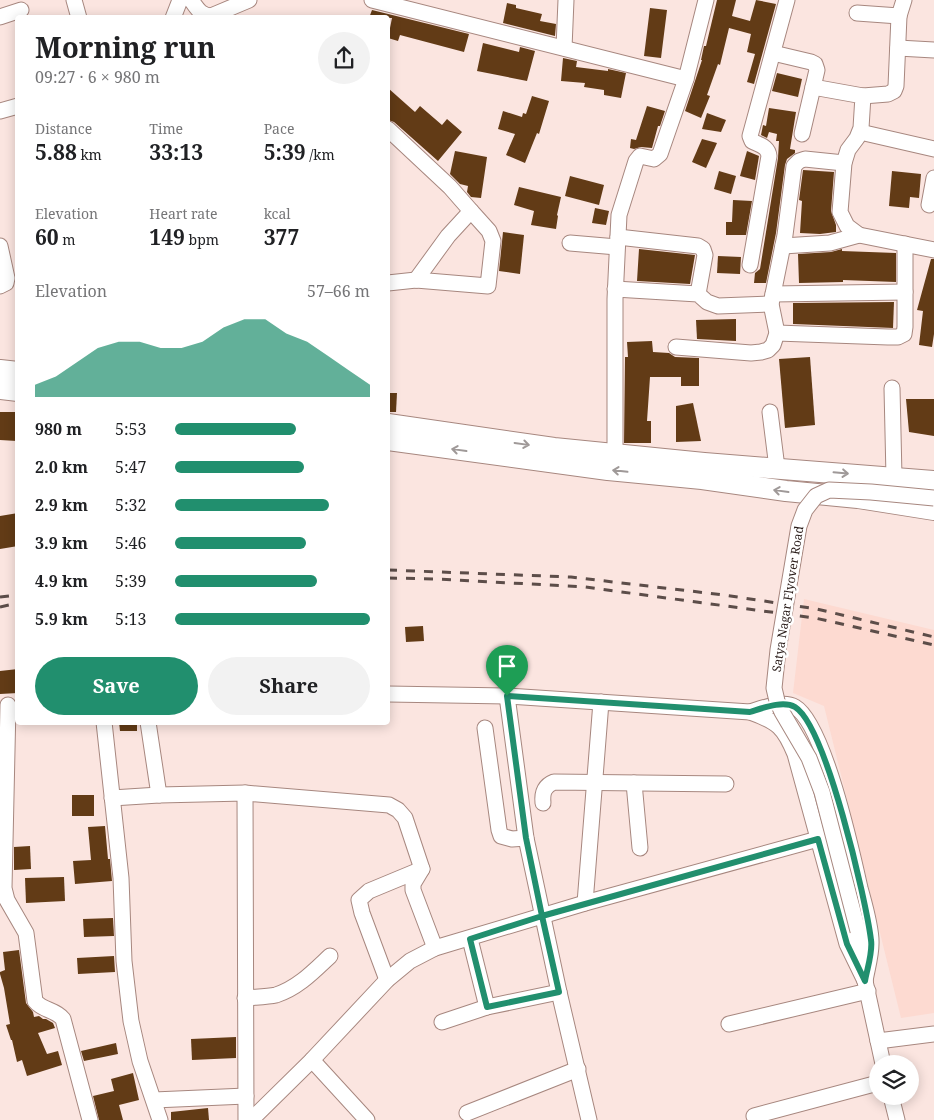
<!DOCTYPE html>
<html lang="en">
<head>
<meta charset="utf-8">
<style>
  body { margin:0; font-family:"Noto Serif",serif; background:#f2f2f2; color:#202124; height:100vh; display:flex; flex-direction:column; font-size:19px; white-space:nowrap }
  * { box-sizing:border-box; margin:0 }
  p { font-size:16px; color:#757577 }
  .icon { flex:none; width:28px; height:28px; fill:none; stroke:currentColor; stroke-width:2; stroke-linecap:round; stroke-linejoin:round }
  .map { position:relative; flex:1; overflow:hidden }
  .panel { position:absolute; left:15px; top:15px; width:375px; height:710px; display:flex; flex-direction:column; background:#fff; border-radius:5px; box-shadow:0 2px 12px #0003 }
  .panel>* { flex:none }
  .controls { position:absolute; left:869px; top:1055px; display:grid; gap:10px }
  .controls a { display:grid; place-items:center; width:50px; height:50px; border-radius:50%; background:#fff; box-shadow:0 2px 12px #0003; font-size:25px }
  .pin { position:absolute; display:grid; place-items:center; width:42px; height:42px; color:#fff; margin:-51px -21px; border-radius:50% 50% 50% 0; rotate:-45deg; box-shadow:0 0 5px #0007 }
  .pin .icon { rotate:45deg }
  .round { display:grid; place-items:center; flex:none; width:52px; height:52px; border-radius:26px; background:#f2f2f2 }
  .headline { display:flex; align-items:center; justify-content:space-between; height:85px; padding:0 20px }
  h1 { font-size:28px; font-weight:700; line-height:38px }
  .figures { display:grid; grid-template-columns:repeat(3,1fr); gap:8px; height:85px; padding:5px 20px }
  .figures div { display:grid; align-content:center }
  .figures b { font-size:21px; font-weight:700 }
  .figures small { font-size:14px; font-weight:400 }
  .figures p { font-size:14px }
  .chart { height:140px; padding:10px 20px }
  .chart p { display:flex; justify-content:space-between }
  .chart svg { width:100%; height:90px; margin-top:5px; fill:#218f6e; opacity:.7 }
  .cta { display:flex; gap:10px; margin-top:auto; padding:10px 20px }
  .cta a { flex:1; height:58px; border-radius:30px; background:#218f6e; color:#fff; font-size:20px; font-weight:700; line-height:58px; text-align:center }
  .cta a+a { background:#f2f2f2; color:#202124 }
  ul { padding:0 20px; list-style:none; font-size:16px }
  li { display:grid; grid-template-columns:80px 60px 1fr; align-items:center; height:38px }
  li i { height:12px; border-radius:6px; background:#218f6e }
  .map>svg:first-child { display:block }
</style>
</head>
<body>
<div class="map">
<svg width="934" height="1120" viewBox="0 0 934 1120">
  <rect width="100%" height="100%" fill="#fbe5e0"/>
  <path fill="#fddad1" d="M804 599 934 630V1013L901 1018 824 706 793 693Z"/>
  <g fill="#623b16">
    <path d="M717 0H736L732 16 750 21 756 0 776 4 754 84 747 82 755 54 747 52 751 34 729 28 720 65 718 64 707 95 710 96 701 118 685 111 702 60H701L704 46H706Z"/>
    <path d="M507 3 516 5V8L542 14 540 21 556 24 555 36 503 23Z"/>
    <path d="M650 8 667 10 661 58 644 56Z"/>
    <path d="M372 10 469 34 464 52 400 35 398 41 388 38 392 18H369Z"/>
    <path d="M483 43 519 52 520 47 535 51 527 81 477 71Z"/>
    <path d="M563 58 577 61 576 67 608 71V69L626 73 621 98 604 95V90L584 87 585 83 561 81Z"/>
    <path d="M777 73 802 79 798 97 772 91Z"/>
    <path d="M388 88 415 112 420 106 442 125 447 119 462 132 438 161 394 122 388 120Z"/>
    <path d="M532 96 549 101 539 134 537 133 525 163 506 155 515 134 498 129 503 111 522 117 523 113 526 114Z"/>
    <path d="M647 106 665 111 660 126H658L652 148 641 147 634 149 630 148 631 139 636 140Z"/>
    <path d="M769 108 796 112 790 149 795 150V153L787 159 785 165 776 233 766 283H754L755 273 760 269 778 158 779 141H776L777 134 769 132 767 138 761 135 763 125 766 126Z"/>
    <path d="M707 113 726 120 721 132 702 129Z"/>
    <path d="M702 139 717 143 706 168 692 162Z"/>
    <path d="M455 151 487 157 481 198 471 197 467 192 468 186 460 184 450 174Z"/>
    <path d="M747 151 759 156 755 180 740 176Z"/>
    <path d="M803 170 834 172 831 211 836 225V232L820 234 800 233 802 201 799 200Z"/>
    <path d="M719 171 736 176 731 194 714 189Z"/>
    <path d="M892 171 921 174 919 198 910 197 909 208 889 206Z"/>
    <path d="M570 176 604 185 599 205 565 196Z"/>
    <path d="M519 187 561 197 557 215 558 216 556 229 531 225 534 211 514 205Z"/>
    <path d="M733 200 752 201 746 235H726V222H732Z"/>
    <path d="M595 208 609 211 606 225 592 223Z"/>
    <path d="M503 232 524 235 520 274 499 271Z"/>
    <path d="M639 249 695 255 690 284 637 281Z"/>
    <path d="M842 249V251L896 253V282L843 280V282L799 283 798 254 831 252Z"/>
    <path d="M718 256 741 257 740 274 717 273Z"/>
    <path d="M931 259H934V334L932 347 919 345 923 311 917 310Z"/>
    <path d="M894 302 893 328 793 324V303Z"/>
    <path d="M736 319V341L697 339 696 320Z"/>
    <path d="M652 341 653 352 669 353 675 357 699 358V386H681V377H650L647 421H651V443H624L625 357H628L627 342Z"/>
    <path d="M810 357 815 425 785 428 779 359Z"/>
    <path d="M388 393H397L396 412H388Z"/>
    <path d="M906 399H934V436L909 432Z"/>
    <path d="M693 403 701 441 676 442V406Z"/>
    <path d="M0 412H18L17 441 0 440Z"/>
    <path d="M18 513V546L0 549V516Z"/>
    <path d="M423 626 424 641 406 642 405 627Z"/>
    <path d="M18 669V693L0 694V671Z"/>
    <path d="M119 722H137V731H120Z"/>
    <rect x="72" y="795" width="22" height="21"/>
    <path d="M105 826 108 859H110L112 881 75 884 73 861 91 860 88 827Z"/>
    <path d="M30 846 31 869 14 870V847Z"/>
    <path d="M64 877 65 901 26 903 25 878Z"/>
    <path d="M113 918 114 936 84 937 83 919Z"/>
    <path d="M19 950 26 1003 33 1012 34 1017 39 1016 43 1019H46L53 1023 55 1028 38 1033 47 1054 58 1051 62 1065 27 1076 22 1060 17 1062 12 1040H11L6 1025 10 1024 4 988 0 974V972L5 970 3 952Z"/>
    <path d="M114 956 115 972 78 974 77 958Z"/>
    <path d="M236 1037V1058L192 1060 191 1039Z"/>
    <path d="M116 1043 118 1054 84 1061 81 1051Z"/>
    <path d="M133 1073 139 1100 119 1105 123 1120H99L93 1096 114 1091 111 1079Z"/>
    <path d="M208 1108 209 1120H171V1112Z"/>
  </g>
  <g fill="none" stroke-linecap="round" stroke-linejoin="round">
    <defs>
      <g id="minor">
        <path d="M74 0 79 18"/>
        <path d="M191 0C197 8 200 15 211 16L249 0"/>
        <path d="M372 0 686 79"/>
        <path d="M857 13 899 16 904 0"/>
        <path d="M0 17 21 10"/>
        <path d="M173 18 180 0"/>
        <path d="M564 48 566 0"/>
        <path d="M898 48 934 50"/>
        <path d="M773 53 811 62 815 64 817 70 802 134"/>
        <path d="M813 87 863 96 861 128 857 138 848 150 844 163 840 212 847 226 859 235 934 250"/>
        <path d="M863 96 888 94 894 91 896 86 899 16"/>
        <path d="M0 111 18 106"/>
        <path d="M388 129 450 187 471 211 448 236 416 280"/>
        <path d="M860 132 934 149"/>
        <path d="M929 205 934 178"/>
        <path d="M618 237 698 246 703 249 705 255 698 294"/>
        <path d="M570 243 617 247"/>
        <path d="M0 246 7 278 6 283 0 286"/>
        <path d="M783 246 830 243 859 235"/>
        <path d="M750 265 769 156C768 146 759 145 752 141L750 136 787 0"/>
        <path d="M388 283 416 280 488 286 493 241 489 231 471 211"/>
        <path d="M615 289 698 294 707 302 718 306 771 304"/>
        <path d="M773 294 905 292"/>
        <path d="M777 333 888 337H898L904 334 905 327V244"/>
        <path d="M676 347 751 353 761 352 768 350 773 345 777 333 771 304 785 235 794 166 799 161 805 159 844 163"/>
        <path d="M892 388 894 477"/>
        <path d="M770 412 777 468"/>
        <path d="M615 454V299L619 215 636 161 640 156 654 159 660 154 686 79 706 0"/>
        <path d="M388 694 507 696 750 712C778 722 784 727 795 754L847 944 865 981"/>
        <path d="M507 696 526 838 559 992 589 1120"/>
        <path d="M8 705 4 888 7 900 26 933 35 1001C43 1011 55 1009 63 1019L90 1120"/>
        <path d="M750 712C763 708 783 700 795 707 824 724 852 852 860 888 864 903 872 929 871 944 871 956 867 969 865 981"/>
        <path d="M104 722 121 878 124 961 131 1021 140 1061 160 1120"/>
        <path d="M148 722 159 795"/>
        <path d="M485 728 499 830 501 836 512 839 526 838"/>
        <path d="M634 783 640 848"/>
        <path d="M245 793 246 1120"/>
        <path d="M112 798 159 795 245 793 389 805 398 810 405 818 422 869 413 884V890L435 948"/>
        <path d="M543 803C542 793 544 786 554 782L726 784"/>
        <path d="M585 903 601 702"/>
        <path d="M858 931 865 981 883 1064"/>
        <path d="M470 939 487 1007"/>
        <path d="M387 980 362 913 359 900 369 891 422 869"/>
        <path d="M245 998C255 997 267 997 276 995 298 988 314 971 330 956"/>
        <path d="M442 1022 487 1007 559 992"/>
        <path d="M729 1024 868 991"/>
        <path d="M878 1041 934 1034"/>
        <path d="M312 1060 367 1120"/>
        <path d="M891 1096 897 1120"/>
        <path d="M154 1100 246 1096"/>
        <path d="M467 1113 578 1069"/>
        <path d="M754 1116 878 1083"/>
        <path d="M251 1120 312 1060 387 980 410 961 435 948 585 903 818 839"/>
      </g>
      <g id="major">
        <path d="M0 370 18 372"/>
        <path d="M0 389 18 391"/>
        <path d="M388 424 554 448 704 463 934 481"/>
        <path d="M388 440 608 470 702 479 786 491 858 498 934 510"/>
      </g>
    </defs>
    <use href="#minor" stroke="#a7877f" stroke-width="17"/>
    <use href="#major" stroke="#a7877f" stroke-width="22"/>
    <use href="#minor" stroke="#fff" stroke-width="15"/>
    <use href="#major" stroke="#fff" stroke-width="20"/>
    <g stroke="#5c4d49" stroke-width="3" stroke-dasharray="9 9" stroke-linecap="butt">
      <path d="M388 570 571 577 724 595 817 609 934 637"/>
      <path d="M388 578 438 579 585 587 815 618 934 645"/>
      <path d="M0 597 18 595"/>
      <path d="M0 607 18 603"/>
    </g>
    <defs>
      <path id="minor-bridge" d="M858 931 822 792 809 758 782 712 777 701 774 688 778 650 799 526 805 510 816 496 829 490 871 492 934 498"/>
    </defs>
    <use href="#minor-bridge" stroke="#a7877f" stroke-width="17" stroke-linecap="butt"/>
    <use href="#minor-bridge" stroke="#fff" stroke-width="15"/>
  </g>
  <defs><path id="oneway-shaft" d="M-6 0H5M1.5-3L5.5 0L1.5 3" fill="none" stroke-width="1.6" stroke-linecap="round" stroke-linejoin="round" transform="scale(1.25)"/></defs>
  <g stroke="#9f9998">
    <use href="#oneway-shaft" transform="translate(522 444) rotate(8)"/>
    <use href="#oneway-shaft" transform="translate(459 450) rotate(-172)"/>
    <use href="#oneway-shaft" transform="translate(620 471) rotate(-174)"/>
    <use href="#oneway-shaft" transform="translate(841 473) rotate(5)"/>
    <use href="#oneway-shaft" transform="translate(781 491) rotate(-172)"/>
  </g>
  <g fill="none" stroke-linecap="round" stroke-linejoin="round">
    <defs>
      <path id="route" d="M507 696 526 838 542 916 470 939 487 1007 559 992 542 916 818 839 847 944 865 981C867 969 873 952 871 940 866 900 826 726 795 707 783 700 763 708 750 712L507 696"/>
    </defs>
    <use href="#route" stroke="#fff" stroke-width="10"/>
    <use href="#route" stroke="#218f6e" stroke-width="6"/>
  </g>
  <g text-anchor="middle" stroke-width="5" stroke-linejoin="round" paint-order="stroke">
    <g font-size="12" fill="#291c19" stroke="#fff">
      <text transform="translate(788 599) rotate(-81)" y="4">Satya Nagar Flyover Road</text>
    </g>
  </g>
</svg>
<div class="controls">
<a><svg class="icon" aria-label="layers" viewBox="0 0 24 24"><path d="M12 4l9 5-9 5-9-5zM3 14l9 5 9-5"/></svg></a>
</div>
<div class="pin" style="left:507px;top:696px;background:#1e9e55"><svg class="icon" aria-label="arrive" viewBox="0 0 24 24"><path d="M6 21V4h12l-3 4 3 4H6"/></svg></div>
<section class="panel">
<div class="headline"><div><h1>Morning run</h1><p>09:27 · 6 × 980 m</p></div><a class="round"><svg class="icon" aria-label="share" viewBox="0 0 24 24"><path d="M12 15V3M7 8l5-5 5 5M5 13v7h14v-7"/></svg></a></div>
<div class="figures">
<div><p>Distance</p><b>5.88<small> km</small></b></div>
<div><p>Time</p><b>33:13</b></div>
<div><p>Pace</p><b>5:39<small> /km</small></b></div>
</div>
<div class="figures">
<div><p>Elevation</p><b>60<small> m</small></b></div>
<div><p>Heart rate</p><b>149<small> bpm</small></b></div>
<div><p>kcal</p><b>377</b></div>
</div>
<div class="chart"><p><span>Elevation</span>57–66 m</p>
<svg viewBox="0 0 160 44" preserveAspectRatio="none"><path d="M0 44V38L10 34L20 27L30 20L40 17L50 17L60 20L70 20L80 17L90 10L100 6L110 6L120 13L130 17L140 24L150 31L160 38V44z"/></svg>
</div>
<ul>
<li><b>980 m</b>5:53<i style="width:62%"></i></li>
<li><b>2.0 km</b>5:47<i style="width:66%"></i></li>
<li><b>2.9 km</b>5:32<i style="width:79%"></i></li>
<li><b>3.9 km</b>5:46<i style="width:67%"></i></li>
<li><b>4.9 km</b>5:39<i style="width:73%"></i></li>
<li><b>5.9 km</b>5:13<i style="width:100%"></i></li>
</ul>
<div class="cta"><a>Save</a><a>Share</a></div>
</section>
</div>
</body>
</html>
